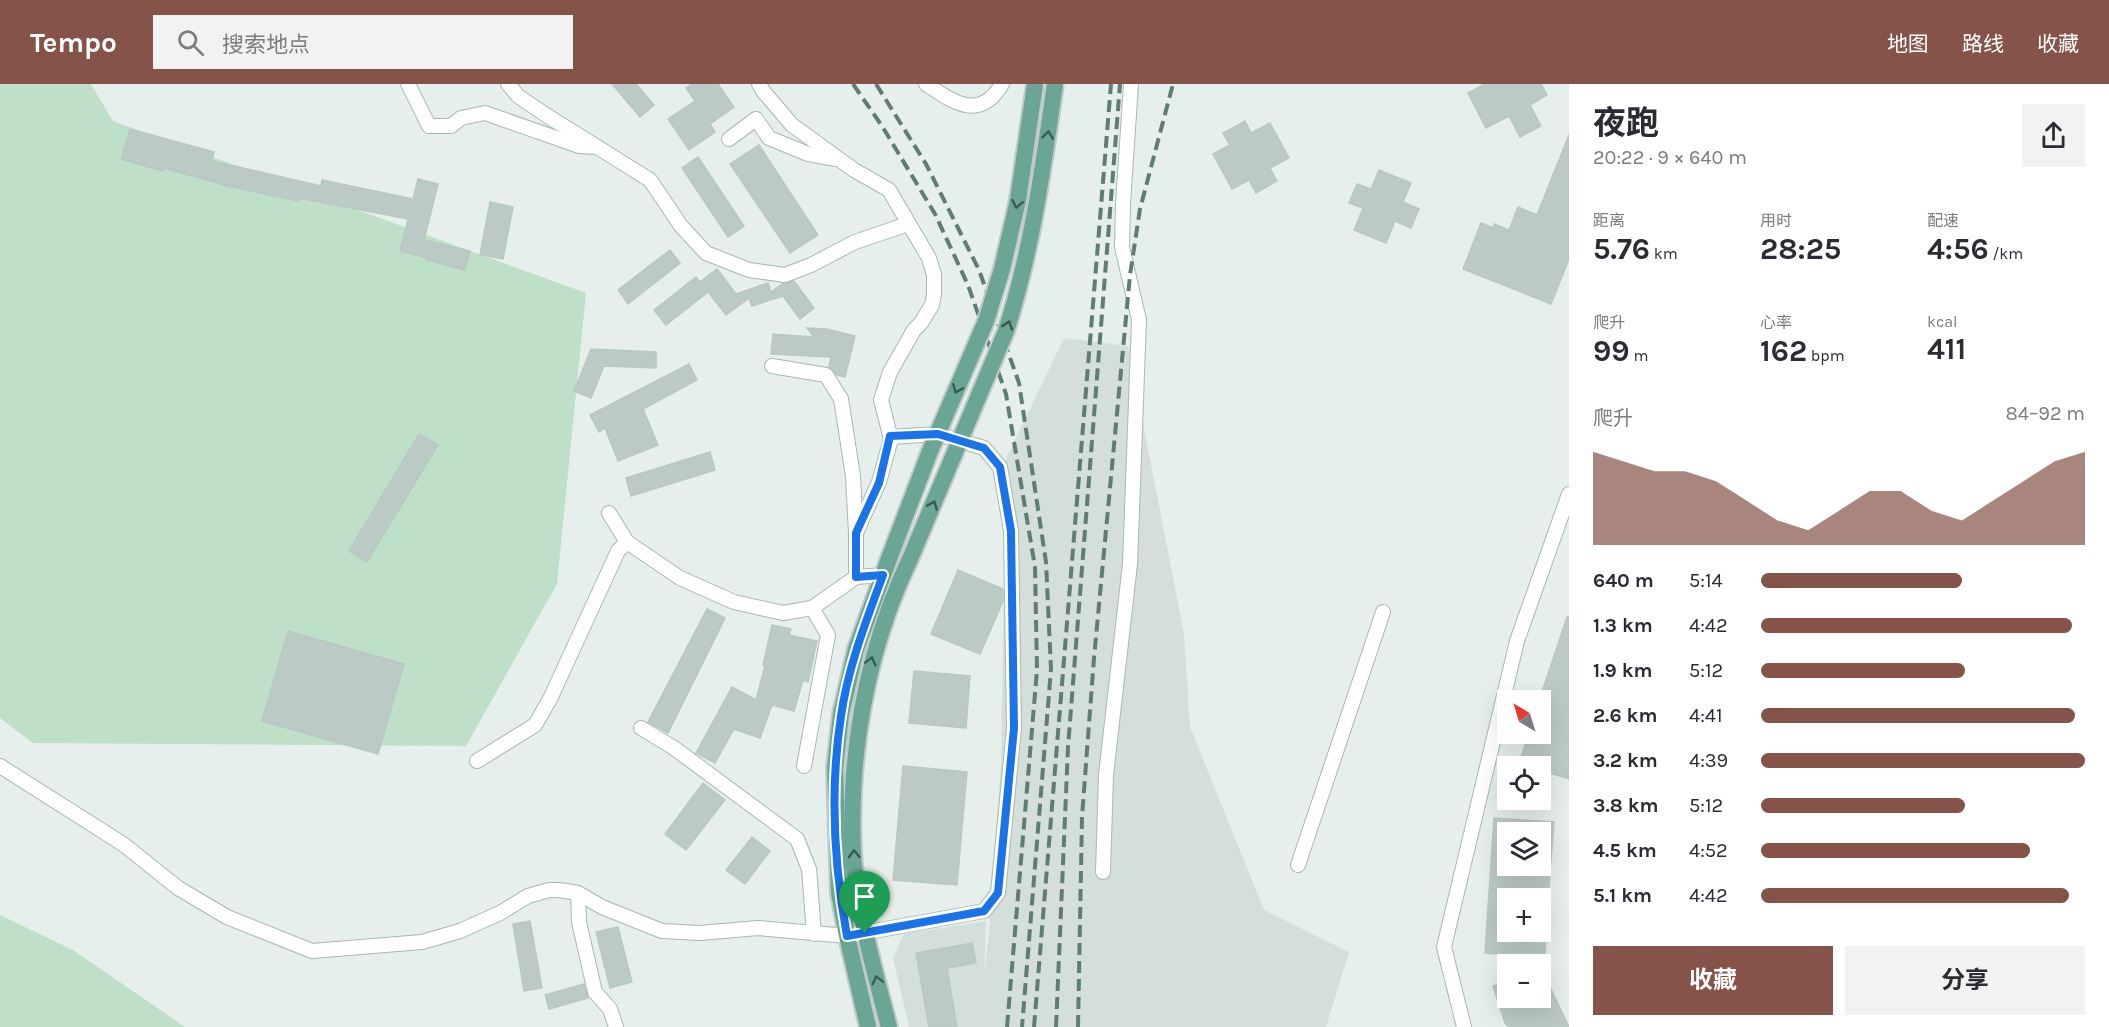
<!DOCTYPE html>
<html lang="zh">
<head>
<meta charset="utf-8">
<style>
  body { margin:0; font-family:Karla,"Noto Sans SC",sans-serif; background:#f2f2f3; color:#2b2b33; height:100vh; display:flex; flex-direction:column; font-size:22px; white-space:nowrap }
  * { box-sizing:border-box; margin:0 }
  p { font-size:20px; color:#7c7c81 }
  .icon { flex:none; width:33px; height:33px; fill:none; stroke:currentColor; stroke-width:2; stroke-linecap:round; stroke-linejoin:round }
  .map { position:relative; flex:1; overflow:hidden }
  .panel { display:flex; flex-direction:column; background:#fff; width:540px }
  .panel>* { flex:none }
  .needle { width:39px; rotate:322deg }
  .controls { position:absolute; left:1497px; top:606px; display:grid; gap:12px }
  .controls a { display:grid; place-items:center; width:54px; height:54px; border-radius:0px; background:#fff; box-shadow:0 6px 24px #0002; font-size:30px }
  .pin { position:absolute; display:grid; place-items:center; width:51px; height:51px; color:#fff; margin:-62px -26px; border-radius:50% 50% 50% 0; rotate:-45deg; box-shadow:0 0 6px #0007 }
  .pin .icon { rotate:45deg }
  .round { display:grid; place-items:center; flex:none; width:63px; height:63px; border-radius:0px; background:#f2f2f3 }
  .overview { display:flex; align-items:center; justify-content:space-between; height:102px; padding:0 24px }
  h1 { font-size:33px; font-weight:700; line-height:45px }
  .metrics { display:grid; grid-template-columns:repeat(3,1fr); gap:9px; height:102px; padding:6px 24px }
  .metrics div { display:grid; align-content:center }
  .metrics b { font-size:30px; font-weight:700 }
  .metrics small { font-size:16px; font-weight:400 }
  .metrics p { font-size:16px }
  .chart { height:168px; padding:12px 24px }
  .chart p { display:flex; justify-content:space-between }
  .chart svg { width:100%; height:108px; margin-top:6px; fill:#855347; opacity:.7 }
  .cta { display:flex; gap:12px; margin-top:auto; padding:12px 24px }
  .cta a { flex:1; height:69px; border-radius:0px; background:#855347; color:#fff; font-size:24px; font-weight:700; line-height:69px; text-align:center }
  .cta a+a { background:#f2f2f3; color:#2b2b33 }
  ul { padding:0 24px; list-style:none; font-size:20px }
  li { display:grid; grid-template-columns:96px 72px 1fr; align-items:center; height:45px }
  li i { height:15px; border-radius:8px; background:#855347 }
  header { display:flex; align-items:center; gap:36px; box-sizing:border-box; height:84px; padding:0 30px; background:#855347; color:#fff }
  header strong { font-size:28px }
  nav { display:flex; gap:33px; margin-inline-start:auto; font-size:21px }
  .search { width:420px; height:54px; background:#f2f2f3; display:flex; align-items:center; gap:15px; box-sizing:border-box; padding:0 21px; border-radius:0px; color:#7c7c81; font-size:22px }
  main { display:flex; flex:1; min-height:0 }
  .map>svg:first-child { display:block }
</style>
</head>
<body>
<header>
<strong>Tempo</strong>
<div class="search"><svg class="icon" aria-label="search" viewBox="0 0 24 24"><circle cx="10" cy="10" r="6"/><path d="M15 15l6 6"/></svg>搜索地点</div>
<nav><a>地图</a><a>路线</a><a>收藏</a></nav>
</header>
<main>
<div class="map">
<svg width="1569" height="943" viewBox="0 0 1569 943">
  <rect width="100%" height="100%" fill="#e6efeb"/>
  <path fill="#d4dfda" d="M1064 254 1128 262 1184 550 1190 643 1264 826 1349 868 1326 943H909L893 874 904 850 986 837 984 891 989 849 1001 679 1006 375Z"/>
  <g fill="#bfe0c8">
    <path d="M0 0H91L113 37 586 209 557 500 466 662 33 659 0 634Z"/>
    <path d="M0 831 73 866 185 943H0Z"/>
  </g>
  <g fill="#bbcac4" stroke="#b8c9c2" stroke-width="1.5" fill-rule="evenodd">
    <path d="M612 0H636L654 21 640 33Z"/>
    <path d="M692 0H718L734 23 710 40 715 48 689 66 668 35 695 17 686 4Z"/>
    <path d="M1485 0H1541L1547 11 1530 21 1541 42 1520 53 1509 32 1486 44 1468 9Z"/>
    <path d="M1245 37 1251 49 1270 39 1289 74 1270 84 1277 97 1256 109 1249 96 1232 105 1213 70 1230 61 1223 49Z"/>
    <path d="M130 45 214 68 212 77 321 102 322 96 413 115 418 95 438 100 424 156 470 167 465 186 427 176V174L400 167 408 135 299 114 298 117 227 102 164 84 163 87 121 75Z"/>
    <path d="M1569 51V175L1551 220 1463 185 1481 139 1493 144 1494 140 1509 146 1518 123 1537 131Z"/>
    <path d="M759 61 818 151 790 169 730 80Z"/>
    <path d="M698 73 744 142 728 153 682 84Z"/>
    <path d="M1379 86 1411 99 1403 118 1419 125 1411 144 1395 137 1386 159 1354 146 1363 124 1349 119 1357 100 1371 105Z"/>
    <path d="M490 118 513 123 503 175 480 171Z"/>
    <path d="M670 166 680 179 628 220 618 206Z"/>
    <path d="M717 185 736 210 768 199 771 208 782 200 794 197 814 224 800 235 783 212 752 222 749 214 726 231 708 208 666 241 654 226 696 193 700 198Z"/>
    <path d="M807 244 827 245 855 252 845 293 837 291 829 283 831 273 771 270 773 250 814 253Z"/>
    <path d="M591 265 656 268V284L604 282 591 314 574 307Z"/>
    <path d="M689 280 697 296 643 325 658 361 618 377 605 344 599 348 590 331Z"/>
    <path d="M419 350 438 361 367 478 349 467Z"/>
    <path d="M710 368 715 386 631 412 626 394Z"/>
    <path d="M958 486 1003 505V517L980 570 931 550Z"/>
    <path d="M707 525 725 534 668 649 648 638Z"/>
    <path d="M1567 533H1569V695L1540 686V682H1529L1519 679 1529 650H1540V614Z"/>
    <path d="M772 541 791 545 789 551 817 557 808 598 803 596 794 627 772 621 760 654 734 645 715 679 696 669 732 603 756 616 765 582 763 581Z"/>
    <path d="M288 547 404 580 378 670 262 637Z"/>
    <path d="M914 587 970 592 966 644 909 639Z"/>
    <path d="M903 682 967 688 957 801 893 796Z"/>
    <path d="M703 699 725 716 686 766 665 750Z"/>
    <path d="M1494 734 1554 738 1548 814H1508V848H1546L1545 873 1485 869ZM1508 748H1540V782H1508Z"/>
    <path d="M752 753 770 767 745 800 726 786Z"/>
    <path d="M530 837 542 904 524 907 513 840Z"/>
    <path d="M618 843 632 898 610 904 596 848Z"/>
    <path d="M972 859 976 879 947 884 957 943H929L916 869Z"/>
    <path d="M1540 878H1543L1551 905 1569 943H1509L1505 939 1493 902 1508 897V914H1540Z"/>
    <path d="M584 900 588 914 549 925 545 911Z"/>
  </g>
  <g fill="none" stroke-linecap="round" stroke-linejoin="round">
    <defs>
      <g id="minor">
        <path d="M408 0 429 42H451L461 34 485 29 579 62 597 63"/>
        <path d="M508 0 518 12 546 31 650 96 681 142 706 169 749 186 785 191 811 181 855 158 908 140"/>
        <path d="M759 0 763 7 792 41 854 86 889 106 929 174 934 191V211L932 221 921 239 914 246 890 288 881 316 891 355 879 398 856 449"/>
        <path d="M926 0C953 18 980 38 1002 0"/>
        <path d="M729 55 756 35 769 54 808 70 834 75"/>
        <path d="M772 282 826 291 841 315 853 392 856 449V493"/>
        <path d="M609 429 627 458 680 494 734 518 783 529 812 524 856 493 883 491"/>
        <path d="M641 644 674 664 797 755 809 785 814 850"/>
        <path d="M477 677 535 641 550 615 618 467 627 458"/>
        <path d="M0 682 123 760 178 804 227 833 312 867 422 858 460 847 500 829 528 812 549 806H559L578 809 602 823 662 847 700 849 758 844 847 852 984 827 998 809 1014 644 1011 447 1000 383 984 364 938 350 890 353"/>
        <path d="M804 682 828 551 812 524"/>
        <path d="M1298 781 1383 528"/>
        <path d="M1103 788 1106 691 1130 480 1139 236 1122 163 1123 120 1131 0"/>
        <path d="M578 809 579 838 595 908 610 925 616 943"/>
        <path d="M1464 943 1444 863 1517 557 1569 410"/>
      </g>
      <g id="major">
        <path d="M868 943 847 852 839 809 835 684 841 630 856 565 890 472"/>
        <path d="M889 943C876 893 862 843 855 791 851 758 852 724 854 691 860 614 877 544 910 475"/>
      </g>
    </defs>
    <use href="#minor" stroke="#a8b8b2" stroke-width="16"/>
    <use href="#major" stroke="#c2cac8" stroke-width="20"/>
    <use href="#minor" stroke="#fff" stroke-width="14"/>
    <use href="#major" stroke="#6aa596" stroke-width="16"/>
    <g stroke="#5f7d75" stroke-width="4" stroke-dasharray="12 6" stroke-linecap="butt">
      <path d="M853 0 882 42 935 130 968 201 1006 310 1035 483 1037 586 1007 943"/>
      <path d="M876 0 926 80 979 186 1019 299 1046 478 1051 585 1022 943"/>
      <path d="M1034 943 1111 0"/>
      <path d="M1056 943 1068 663 1120 0"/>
      <path d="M1078 943 1082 733 1094 574 1130 191 1140 125 1173 0"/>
    </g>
    <defs>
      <g id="major-bridge">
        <path d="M890 472 930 367 986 237 1002 185 1018 116 1035 0"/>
        <path d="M910 475 1006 247C1032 166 1043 84 1055 0"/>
      </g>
    </defs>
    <use href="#major-bridge" stroke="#c2cac8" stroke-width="20" stroke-linecap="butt"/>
    <use href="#major-bridge" stroke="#6aa596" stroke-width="16"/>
  </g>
  <defs><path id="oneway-chevron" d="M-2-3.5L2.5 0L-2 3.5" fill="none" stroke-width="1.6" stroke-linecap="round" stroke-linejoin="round" transform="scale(1.5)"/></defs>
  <g stroke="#365b51">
    <use href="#oneway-chevron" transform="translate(1048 51) rotate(-82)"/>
    <use href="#oneway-chevron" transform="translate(1017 120) rotate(102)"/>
    <use href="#oneway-chevron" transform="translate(1008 241) rotate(-71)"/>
    <use href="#oneway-chevron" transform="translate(957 305) rotate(113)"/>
    <use href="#oneway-chevron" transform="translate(933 421) rotate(-67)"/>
    <use href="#oneway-chevron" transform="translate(871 577) rotate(-76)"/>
    <use href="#oneway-chevron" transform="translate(854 770) rotate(-93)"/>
    <use href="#oneway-chevron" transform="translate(877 896) rotate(-104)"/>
  </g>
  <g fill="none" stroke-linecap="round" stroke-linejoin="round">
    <defs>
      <path id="route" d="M938 350 984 364 1000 383 1011 447 1014 644 998 809 984 827 847 852C834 781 830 704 841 632 848 583 866 537 883 491L856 493V449L879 399 890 352Z"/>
    </defs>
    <use href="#route" stroke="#fff" stroke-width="12"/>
    <use href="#route" stroke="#1a73e8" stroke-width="8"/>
  </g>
</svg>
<div class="controls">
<a><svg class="needle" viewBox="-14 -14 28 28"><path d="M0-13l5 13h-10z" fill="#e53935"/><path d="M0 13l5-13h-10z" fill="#7c7c81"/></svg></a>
<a><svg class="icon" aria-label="locate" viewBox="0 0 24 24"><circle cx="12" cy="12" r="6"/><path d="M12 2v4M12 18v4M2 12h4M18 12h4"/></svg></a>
<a><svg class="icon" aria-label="layers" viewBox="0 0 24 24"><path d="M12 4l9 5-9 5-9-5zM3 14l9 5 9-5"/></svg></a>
<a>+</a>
<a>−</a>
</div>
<div class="pin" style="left:865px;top:849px;background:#1e9e55"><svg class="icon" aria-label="arrive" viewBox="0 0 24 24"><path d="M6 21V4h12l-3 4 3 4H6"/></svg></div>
</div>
<section class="panel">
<div class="overview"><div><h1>夜跑</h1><p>20:22 · 9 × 640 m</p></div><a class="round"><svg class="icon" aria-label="share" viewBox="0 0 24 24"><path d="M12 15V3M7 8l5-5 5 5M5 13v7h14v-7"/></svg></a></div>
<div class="metrics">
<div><p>距离</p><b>5.76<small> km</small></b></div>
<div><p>用时</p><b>28:25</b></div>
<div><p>配速</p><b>4:56<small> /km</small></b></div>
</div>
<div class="metrics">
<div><p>爬升</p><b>99<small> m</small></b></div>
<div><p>心率</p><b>162<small> bpm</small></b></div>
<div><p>kcal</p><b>411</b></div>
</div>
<div class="chart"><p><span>爬升</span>84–92 m</p>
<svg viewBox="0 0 160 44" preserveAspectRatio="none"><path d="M0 44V6L10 10L20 14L30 14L40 18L50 26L60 34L70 38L80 30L90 22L100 22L110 30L120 34L130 26L140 18L150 10L160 6V44z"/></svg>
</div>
<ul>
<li><b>640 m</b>5:14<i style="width:62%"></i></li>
<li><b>1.3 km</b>4:42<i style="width:96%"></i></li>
<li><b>1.9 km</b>5:12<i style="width:63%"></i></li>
<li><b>2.6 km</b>4:41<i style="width:97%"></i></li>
<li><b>3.2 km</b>4:39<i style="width:100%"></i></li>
<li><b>3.8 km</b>5:12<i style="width:63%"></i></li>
<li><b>4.5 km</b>4:52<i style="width:83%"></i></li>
<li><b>5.1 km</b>4:42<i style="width:95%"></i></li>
</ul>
<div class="cta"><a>收藏</a><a>分享</a></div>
</section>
</main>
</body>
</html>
